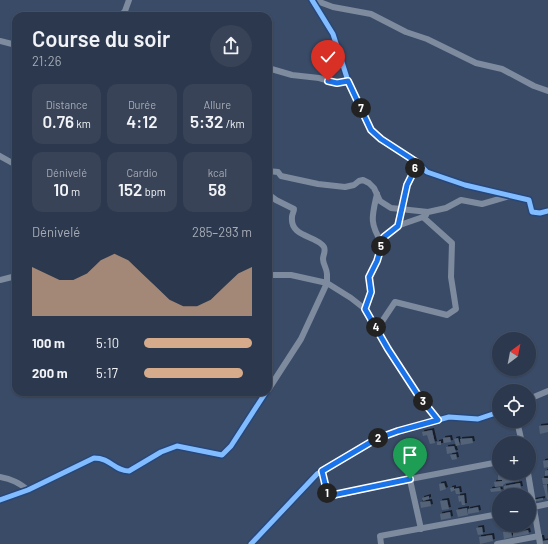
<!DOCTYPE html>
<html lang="fr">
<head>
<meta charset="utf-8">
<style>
  body { margin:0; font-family:Barlow,sans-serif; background:#384357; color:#f1f3f6; height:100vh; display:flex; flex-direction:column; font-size:15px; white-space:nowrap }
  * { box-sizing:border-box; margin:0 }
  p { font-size:13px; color:#a6acb6 }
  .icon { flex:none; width:22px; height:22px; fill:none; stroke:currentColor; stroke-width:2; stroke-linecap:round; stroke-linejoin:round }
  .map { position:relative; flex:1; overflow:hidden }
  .drawer { position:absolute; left:12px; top:12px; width:260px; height:384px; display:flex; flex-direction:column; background:#2c384d; border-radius:12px; box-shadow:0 1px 3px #0004,0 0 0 1px #485265 }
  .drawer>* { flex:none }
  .needle { width:26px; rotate:32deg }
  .controls { position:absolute; left:492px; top:332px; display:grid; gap:8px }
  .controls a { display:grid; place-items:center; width:44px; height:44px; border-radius:50%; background:#2c384d; box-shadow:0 1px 3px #0004,0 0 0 1px #485265; font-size:20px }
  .pin { position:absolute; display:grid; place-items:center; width:34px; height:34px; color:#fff; margin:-41px -17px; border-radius:50% 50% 50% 0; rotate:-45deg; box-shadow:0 0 4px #0007 }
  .pin .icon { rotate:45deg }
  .km { position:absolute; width:20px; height:20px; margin:-10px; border-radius:50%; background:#222; color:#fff; font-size:11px; line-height:20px; text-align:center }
  .round { display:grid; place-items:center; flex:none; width:42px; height:42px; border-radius:21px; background:#384357 }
  .overview { display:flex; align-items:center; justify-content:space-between; height:68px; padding:0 20px }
  h1 { font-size:22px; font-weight:600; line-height:30px }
  .metrics { display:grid; grid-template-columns:repeat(3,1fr); gap:6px; height:68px; padding:4px 20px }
  .metrics div { display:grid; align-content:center; border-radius:10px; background:#384357; text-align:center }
  .metrics b { font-size:17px; font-weight:600 }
  .metrics small { font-size:11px; font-weight:400 }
  .metrics p { font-size:11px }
  .chart { height:112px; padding:8px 20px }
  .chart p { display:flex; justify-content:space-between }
  .chart svg { width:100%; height:72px; margin-top:4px; fill:#d6ab8b; opacity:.7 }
  ul { padding:0 20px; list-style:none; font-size:13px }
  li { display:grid; grid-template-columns:64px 48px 1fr; align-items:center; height:30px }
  li i { height:10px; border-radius:5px; background:#d6ab8b }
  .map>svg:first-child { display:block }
</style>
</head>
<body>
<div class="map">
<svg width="548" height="544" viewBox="0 0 548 544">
  <defs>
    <filter id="shadow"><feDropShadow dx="2" dy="-2" stdDeviation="0" flood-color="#0009"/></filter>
  </defs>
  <rect width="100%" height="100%" fill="#3a4b67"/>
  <g fill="#546379" filter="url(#shadow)">
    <path d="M548 425V432L540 434 539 426Z"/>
    <path d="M432 430 435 443 430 444 427 435 423 436 422 432Z"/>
    <path d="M450 437 451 442 444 443 443 438Z"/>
    <path d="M458 438 460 445 456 446 454 439Z"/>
    <path d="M472 438 473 443 461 445 460 439Z"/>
    <path d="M441 441V445H437V442Z"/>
    <path d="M454 446 456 452 447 454 446 447Z"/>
    <path d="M456 454 457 459 452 460 450 455Z"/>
    <path d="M548 460V467L544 468 543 461Z"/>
    <path d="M496 465H499V474H497Z"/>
    <path d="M548 470V475L545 476V471Z"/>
    <path d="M501 474H504L505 478 519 476V481L506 483 503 485V486L495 487 494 482 502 481V480H498V475Z"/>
    <path d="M542 478H548V484H543Z"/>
    <path d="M444 483 446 489 440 491 439 484Z"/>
    <path d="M520 483 521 488 504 491 505 493 510 492 511 495H501L500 492 504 491V486Z"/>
    <path d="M547 484 548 499 547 500 543 485Z"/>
    <path d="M454 487V489L459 488 460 494H456L455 490 451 492 450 488Z"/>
    <path d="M500 487 501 491 491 492 490 489Z"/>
    <path d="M464 495 465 505H462L461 501 459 502 458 496Z"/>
    <path d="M429 496V499L423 501 422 498Z"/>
    <path d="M543 498V500L533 502V500Z"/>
    <path d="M447 500 449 509 442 510 440 501Z"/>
    <path d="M430 501 431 506 421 508 420 502Z"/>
    <path d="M478 507 479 512 468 514V509Z"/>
    <path d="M467 508 468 515 458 517 456 510Z"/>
    <path d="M450 512 451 518 441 520 440 514Z"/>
    <path d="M511 525H524V526L511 528Z"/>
    <path d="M482 527 483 534 478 535 476 528Z"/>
    <path d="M528 530 529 534 513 537V533Z"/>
    <path d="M511 531 512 537 504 539 503 532Z"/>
    <path d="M492 535 493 541 480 544 479 537Z"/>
    <path d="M540 537H542L543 541 548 540V544H541Z"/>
  </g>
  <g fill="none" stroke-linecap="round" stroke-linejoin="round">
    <g stroke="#7e8b9e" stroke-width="6">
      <path d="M312 0 333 34 348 81 371 130 381 139 418 163 427 172 465 185 529 200 532 212 540 213 548 211"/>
      <path d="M314 0 333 7 371 14 406 32 427 39 476 63 502 69 534 86 548 91"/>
      <path d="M120 16 125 11 129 0"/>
      <path d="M0 41 16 45"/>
      <path d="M268 68 292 75 319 78 337 83 348 81"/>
      <path d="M0 156 16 165"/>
      <path d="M268 171 278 172 281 176 318 184 345 187 354 185 359 181 363 180 369 183 374 188 380 201 391 208 428 212 446 208 461 200 482 204 510 196"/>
      <path d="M268 194 276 200 294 209C294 212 292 214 292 217 290 238 317 235 324 247 326 251 323 255 323 259 323 264 327 269 327 274 327 277 327 280 327 283L301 339 268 390"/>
      <path d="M377 194C372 216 369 223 382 243"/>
      <path d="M397 226 423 217 426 215"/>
      <path d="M268 275H291L327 283 351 298 365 309 388 349 418 395 439 420"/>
      <path d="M0 280 16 276"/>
      <path d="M365 309 371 292 369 277 377 261 385 237 397 226 407 185 418 163"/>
      <path d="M377 329 395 302 447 315 456 309 451 277 452 243 423 217"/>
      <path d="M529 399 548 391"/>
      <path d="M517 421 522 443"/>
      <path d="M401 445 408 471 421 529"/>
      <path d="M322 471 329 497 410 479 499 462"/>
      <path d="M528 473 540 544"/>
      <path d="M0 477C12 479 19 483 28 490"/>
      <path d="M0 500 28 490 94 458C111 458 114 471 129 471L161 452 177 446 222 455 231 446 266 392"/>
      <path d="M529 508 548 504"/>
      <path d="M251 544 317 474 376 439 398 431 449 417 478 419 499 412"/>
      <path d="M381 544 380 536 499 514"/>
      <path d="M497 544 539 536"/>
    </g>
    <defs>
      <g id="cycleway">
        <path d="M312 0 333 34 348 81 371 130 381 139 418 163 427 172 465 185 529 200 532 212 540 213 548 211"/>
        <path d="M0 500 28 490 94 458C111 458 114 471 129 471L161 452 177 446 222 455 231 446 266 392"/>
        <path d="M251 544 317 474 376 439 398 431 449 417 478 419 499 412"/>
      </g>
    </defs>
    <use href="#cycleway" stroke="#26477b" stroke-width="8"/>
    <use href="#cycleway" stroke="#80bcff" stroke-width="5"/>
  </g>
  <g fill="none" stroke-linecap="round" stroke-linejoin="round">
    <defs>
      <path id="route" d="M328 81 337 83 348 81 371 130 381 139 418 163 407 185 398 226 384 237 377 261 369 277 371 292 365 309 388 349 418 395 438 420 398 431 376 439 322 471 328 496 410 479"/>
    </defs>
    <use href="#route" stroke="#fff" stroke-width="8"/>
    <use href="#route" stroke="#1a73e8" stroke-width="5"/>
  </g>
</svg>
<div class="controls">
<a><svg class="needle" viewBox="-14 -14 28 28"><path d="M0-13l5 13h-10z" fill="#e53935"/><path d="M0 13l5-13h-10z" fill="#a6acb6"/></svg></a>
<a><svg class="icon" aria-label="locate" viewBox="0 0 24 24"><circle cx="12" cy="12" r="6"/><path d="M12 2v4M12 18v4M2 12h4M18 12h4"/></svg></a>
<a>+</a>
<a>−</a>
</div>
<div class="pin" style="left:410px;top:479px;background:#1e9e55"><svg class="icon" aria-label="arrive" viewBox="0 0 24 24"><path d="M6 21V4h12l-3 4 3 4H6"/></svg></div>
<div class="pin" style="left:328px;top:81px;background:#d93025"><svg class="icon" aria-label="check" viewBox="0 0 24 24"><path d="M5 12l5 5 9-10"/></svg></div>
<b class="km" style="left:327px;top:493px">1</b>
<b class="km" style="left:378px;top:438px">2</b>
<b class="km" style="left:423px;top:401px">3</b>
<b class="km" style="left:376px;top:327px">4</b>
<b class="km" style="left:381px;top:246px">5</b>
<b class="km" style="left:415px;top:168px">6</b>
<b class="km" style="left:361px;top:108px">7</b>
<section class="drawer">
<div class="overview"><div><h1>Course du soir</h1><p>21:26</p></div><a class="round"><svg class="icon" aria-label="share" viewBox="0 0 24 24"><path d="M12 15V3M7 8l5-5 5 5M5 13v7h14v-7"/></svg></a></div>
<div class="metrics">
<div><p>Distance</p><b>0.76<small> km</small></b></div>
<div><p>Durée</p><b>4:12</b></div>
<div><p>Allure</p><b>5:32<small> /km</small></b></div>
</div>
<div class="metrics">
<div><p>Dénivelé</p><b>10<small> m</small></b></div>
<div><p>Cardio</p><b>152<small> bpm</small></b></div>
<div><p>kcal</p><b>58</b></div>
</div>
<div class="chart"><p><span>Dénivelé</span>285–293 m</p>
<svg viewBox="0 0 160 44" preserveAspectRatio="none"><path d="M0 44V14L10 18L20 22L30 22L40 18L50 10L60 6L70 10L80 18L90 26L100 34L110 38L120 38L130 34L140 26L150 18L160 14V44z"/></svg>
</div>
<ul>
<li><b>100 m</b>5:10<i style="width:100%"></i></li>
<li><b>200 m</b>5:17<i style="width:92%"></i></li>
</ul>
</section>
</div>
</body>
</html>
